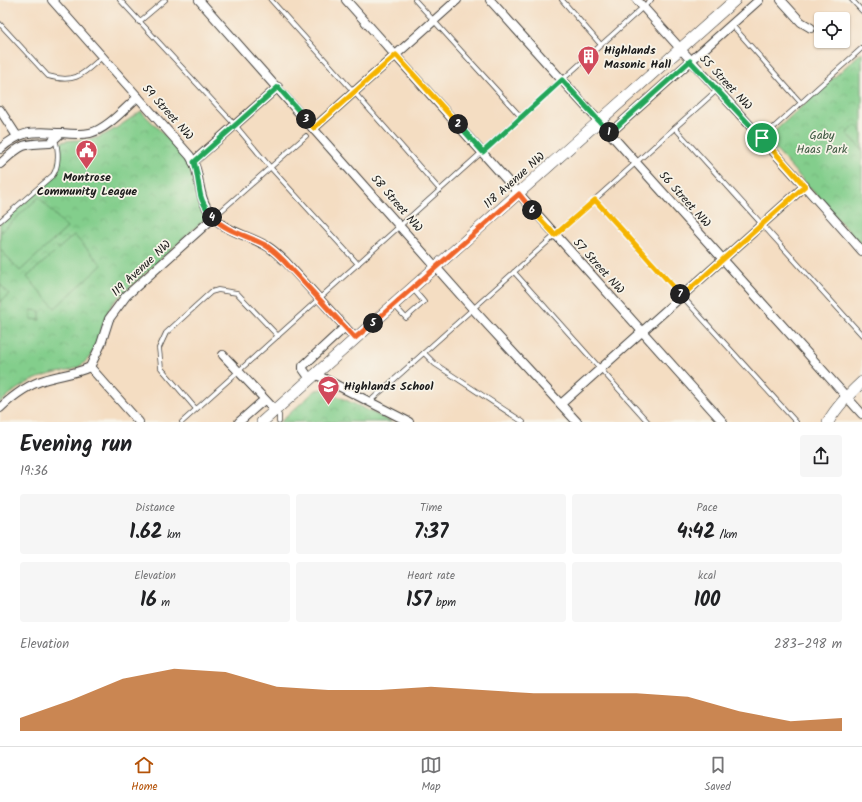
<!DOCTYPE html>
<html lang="en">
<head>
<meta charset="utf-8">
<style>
  body { margin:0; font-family:Kalam,sans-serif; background:#f6f6f6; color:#202124; height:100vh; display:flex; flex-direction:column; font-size:15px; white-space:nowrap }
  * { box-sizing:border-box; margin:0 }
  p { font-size:13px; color:#757577 }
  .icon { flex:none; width:22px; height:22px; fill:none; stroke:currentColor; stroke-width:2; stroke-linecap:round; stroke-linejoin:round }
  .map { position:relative; height:422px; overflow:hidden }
  .details { display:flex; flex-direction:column; background:#fff; flex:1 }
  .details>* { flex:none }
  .fabs { position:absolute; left:814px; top:12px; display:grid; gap:8px }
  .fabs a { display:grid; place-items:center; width:36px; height:36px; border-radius:4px; background:#fff; box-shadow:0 1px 3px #0004; font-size:20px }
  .pin { position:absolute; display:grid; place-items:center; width:34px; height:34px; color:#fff; margin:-17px; border:2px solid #fff; border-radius:50%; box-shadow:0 1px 4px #0007 }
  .km { position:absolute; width:20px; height:20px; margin:-10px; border-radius:50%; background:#222; color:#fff; font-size:11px; line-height:20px; text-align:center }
  .round { display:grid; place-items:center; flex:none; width:42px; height:42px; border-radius:4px; background:#f6f6f6 }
  .head { display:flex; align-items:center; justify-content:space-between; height:68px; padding:0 20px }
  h1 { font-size:22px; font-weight:700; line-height:30px }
  .figures { display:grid; grid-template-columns:repeat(3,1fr); gap:6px; height:68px; padding:4px 20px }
  .figures div { display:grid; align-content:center; border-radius:4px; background:#f6f6f6; text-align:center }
  .figures b { font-size:20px; font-weight:700 }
  .figures small { font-size:11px; font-weight:400 }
  .figures p { font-size:11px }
  .chart { height:112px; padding:8px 20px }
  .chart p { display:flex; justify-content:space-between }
  .chart svg { width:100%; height:72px; margin-top:4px; fill:#b45309; opacity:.7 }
  .tabs { display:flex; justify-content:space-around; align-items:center; height:56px; border-top:1px solid #e0e0e0; background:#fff; font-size:11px; color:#757577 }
  .tabs a { display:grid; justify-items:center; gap:2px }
  .tabs .on { color:#b45309 }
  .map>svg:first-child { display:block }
</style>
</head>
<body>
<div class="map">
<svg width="862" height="422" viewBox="0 0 862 422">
  <defs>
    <pattern id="park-crowns" width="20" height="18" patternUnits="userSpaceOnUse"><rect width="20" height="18" fill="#83ce8c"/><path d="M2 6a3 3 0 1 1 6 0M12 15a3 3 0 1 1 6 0" fill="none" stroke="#71b078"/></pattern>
  </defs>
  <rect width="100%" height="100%" fill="#f7f3e8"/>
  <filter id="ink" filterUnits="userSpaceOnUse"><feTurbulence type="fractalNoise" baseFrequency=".025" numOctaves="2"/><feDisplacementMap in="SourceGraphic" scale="8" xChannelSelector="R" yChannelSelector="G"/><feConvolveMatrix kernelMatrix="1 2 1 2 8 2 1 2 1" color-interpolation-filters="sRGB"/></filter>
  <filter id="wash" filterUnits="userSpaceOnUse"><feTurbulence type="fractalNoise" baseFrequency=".012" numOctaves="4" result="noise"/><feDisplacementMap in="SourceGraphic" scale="16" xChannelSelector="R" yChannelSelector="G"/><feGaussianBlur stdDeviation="0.9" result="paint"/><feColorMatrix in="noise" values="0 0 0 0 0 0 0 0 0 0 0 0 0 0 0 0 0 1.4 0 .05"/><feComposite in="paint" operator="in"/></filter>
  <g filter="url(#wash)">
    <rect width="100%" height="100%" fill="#f4ddc2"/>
    <g fill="url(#park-crowns)" stroke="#507554">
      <path d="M862 52V246L766 139Z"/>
      <path d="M141 111C156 127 179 147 188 166 193 177 194 190 198 202 200 208 205 213 205 219L119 297C117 300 113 303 111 306 100 323 101 348 85 362 74 373 59 371 45 376 27 381 14 390 0 403V224L53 177 57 172 60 143C67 138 88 142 99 137 114 131 128 120 141 111Z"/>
      <path d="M323 389 392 422H280L316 390Z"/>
    </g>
    <g fill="#83ce8c" stroke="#507554">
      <path d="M856 125 862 131V150L847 133Z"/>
      <path d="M39 197 67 228 20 271 0 249V233Z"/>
      <path d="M74 235 102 265 55 308 27 277Z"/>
      <path d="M0 284 9 294 0 302Z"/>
      <path d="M31 310 40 311V320L31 319Z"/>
    </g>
  </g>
  <g filter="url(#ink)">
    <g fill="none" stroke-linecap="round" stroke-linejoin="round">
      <defs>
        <g id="service">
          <path d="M120 0 235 125 270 167 358 264"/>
          <path d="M271 0 354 92 440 190"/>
          <path d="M415 0 521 117"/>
          <path d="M562 0 601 45"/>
          <path d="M852 0 862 11"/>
          <path d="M139 22 165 0"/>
          <path d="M0 24 48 76C76 84 83 74 102 57"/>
          <path d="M732 25 801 103"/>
          <path d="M675 128 862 335"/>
          <path d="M762 138 862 48"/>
          <path d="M595 200 796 422"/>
          <path d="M213 218 306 136"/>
          <path d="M0 221 53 175C59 166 59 150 55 140"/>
          <path d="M514 272 648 422"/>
          <path d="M394 305 406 318 424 302 413 289"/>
          <path d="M424 353 435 364 523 422"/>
          <path d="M369 402 717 90"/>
          <path d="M196 409 161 368 159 348 166 333 211 292 218 290 237 293 278 336"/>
          <path d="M275 410 279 415V422"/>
          <path d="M182 422 651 0"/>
        </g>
        <g id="minor">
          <path d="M52 0 190 156C193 161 196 167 197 173 200 185 200 197 207 208 221 232 244 233 265 245 273 249 278 255 285 261L355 338"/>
          <path d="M199 0 473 309 577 422"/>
          <path d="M346 0 723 422"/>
          <path d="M490 0 862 414"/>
          <path d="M637 0C711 84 788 166 862 251"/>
          <path d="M781 0 801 22 811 28"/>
          <path d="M0 110 17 136"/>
          <path d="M314 128 457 0"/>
          <path d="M61 133C71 134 81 135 90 133 107 129 125 108 138 97"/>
          <path d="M610 133 759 0"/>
          <path d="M0 149C23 129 33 132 61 133L50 143C21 144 22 144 0 164"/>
          <path d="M193 162 278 87"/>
          <path d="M223 355 275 410"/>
          <path d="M90 367 139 422"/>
          <path d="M315 374 409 422"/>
          <path d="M310 379 303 369V366L345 327"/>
          <path d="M561 404 805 186"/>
          <path d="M0 408C13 396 27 385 44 380 60 375 75 374 90 367L101 344 109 319 126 296 213 218"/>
          <path d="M239 422 264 400"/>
        </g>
        <g id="secondary">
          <path d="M262 422 735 0"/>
          <path d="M828 422C837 406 849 394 862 382"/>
        </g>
      </defs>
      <use href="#service" stroke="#3c3935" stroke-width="5.5"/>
      <use href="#minor" stroke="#3c3935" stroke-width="10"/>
      <use href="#secondary" stroke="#3c3935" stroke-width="12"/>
      <use href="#service" stroke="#fff" stroke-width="4"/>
      <use href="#minor" stroke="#fff" stroke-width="8"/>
      <use href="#secondary" stroke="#fff" stroke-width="11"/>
    </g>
  </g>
  <g fill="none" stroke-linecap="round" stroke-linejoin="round" filter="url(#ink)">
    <defs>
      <path id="split-1" d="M609 132 610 133 690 61 762 138"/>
      <path id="split-2" d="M458 124 483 152 562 80 609 132"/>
      <path id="split-3" d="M306 119 314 128 396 55 458 124"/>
      <path id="split-4" d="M212 217C208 211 203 204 201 197 198 185 198 174 194 162L278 87 306 119"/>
      <path id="split-5" d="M212 217C227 232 247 235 265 245 272 249 278 255 284 261L355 338 373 323"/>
      <path id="split-6" d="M373 323 519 194 532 210"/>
      <path id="split-7" d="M532 210 555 235 595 200 680 294"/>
      <path id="split-8" d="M680 294 682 296 805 186 762 138"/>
    </defs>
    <use href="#split-1" stroke="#fff" stroke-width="8"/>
    <use href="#split-2" stroke="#fff" stroke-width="8"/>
    <use href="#split-3" stroke="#fff" stroke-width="8"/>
    <use href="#split-4" stroke="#fff" stroke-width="8"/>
    <use href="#split-5" stroke="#fff" stroke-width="8"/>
    <use href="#split-6" stroke="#fff" stroke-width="8"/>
    <use href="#split-7" stroke="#fff" stroke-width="8"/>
    <use href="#split-8" stroke="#fff" stroke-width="8"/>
    <use href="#split-1" stroke="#22a559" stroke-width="5"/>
    <use href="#split-2" stroke="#22a559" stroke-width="5"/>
    <use href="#split-3" stroke="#f5b400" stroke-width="5"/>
    <use href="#split-4" stroke="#22a559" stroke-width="5"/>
    <use href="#split-5" stroke="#f0652b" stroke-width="5"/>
    <use href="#split-6" stroke="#f0652b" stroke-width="5"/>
    <use href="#split-7" stroke="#f5b400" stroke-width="5"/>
    <use href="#split-8" stroke="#f5b400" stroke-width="5"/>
  </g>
  <defs>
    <symbol id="building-pin" viewBox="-11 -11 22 30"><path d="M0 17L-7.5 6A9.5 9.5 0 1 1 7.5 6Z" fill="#d1495b" stroke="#f7f3e8"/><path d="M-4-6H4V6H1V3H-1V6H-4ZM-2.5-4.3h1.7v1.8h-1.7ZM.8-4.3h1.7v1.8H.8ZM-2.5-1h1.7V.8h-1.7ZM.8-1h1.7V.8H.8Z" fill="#fff"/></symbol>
    <symbol id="civic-pin" viewBox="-11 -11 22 30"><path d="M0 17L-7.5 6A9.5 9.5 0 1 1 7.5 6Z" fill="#d1495b" stroke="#f7f3e8"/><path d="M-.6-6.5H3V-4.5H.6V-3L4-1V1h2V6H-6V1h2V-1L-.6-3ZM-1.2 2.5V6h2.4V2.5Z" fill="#fff"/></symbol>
    <symbol id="school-pin" viewBox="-11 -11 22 30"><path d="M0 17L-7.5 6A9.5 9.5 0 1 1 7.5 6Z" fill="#d1495b" stroke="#f7f3e8"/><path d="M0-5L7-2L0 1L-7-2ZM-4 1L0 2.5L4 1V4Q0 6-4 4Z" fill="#fff"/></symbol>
  </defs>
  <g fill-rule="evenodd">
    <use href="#building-pin" x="576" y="44" width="25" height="34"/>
    <use href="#civic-pin" x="74" y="138" width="25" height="34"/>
    <use href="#school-pin" x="316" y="374" width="25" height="34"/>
  </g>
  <g text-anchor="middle" stroke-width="3.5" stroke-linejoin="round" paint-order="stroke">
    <g font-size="12" font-weight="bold" fill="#1c1c1c" stroke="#f7f3e8" text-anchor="start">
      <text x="604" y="54">Highlands<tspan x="604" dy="14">Masonic Hall</tspan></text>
      <text x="87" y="181" text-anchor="middle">Montrose<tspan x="87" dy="14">Community League</tspan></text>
      <text x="344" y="390">Highlands School</text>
    </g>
    <g font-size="12" fill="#1c1c1c" stroke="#f7f3e8">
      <text transform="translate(726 82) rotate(47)" y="4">55 Street NW</text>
      <text transform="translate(168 112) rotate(48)" y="4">59 Street NW</text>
      <text transform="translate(514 180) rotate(-42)" y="4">118 Avenue NW</text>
      <text transform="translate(685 199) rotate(48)" y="4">56 Street NW</text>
      <text transform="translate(397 203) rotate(49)" y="4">58 Street NW</text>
      <text transform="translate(599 266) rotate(48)" y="4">57 Street NW</text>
      <text transform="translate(141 268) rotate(-43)" y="4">119 Avenue NW</text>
    </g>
    <g font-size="12" fill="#405a43" stroke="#f7f3e8">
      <text x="822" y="139">Gaby<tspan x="822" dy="14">Haas Park</tspan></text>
    </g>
  </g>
</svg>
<div class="fabs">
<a><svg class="icon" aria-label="locate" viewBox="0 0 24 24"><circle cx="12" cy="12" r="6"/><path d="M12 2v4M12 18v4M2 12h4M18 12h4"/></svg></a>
</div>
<div class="pin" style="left:762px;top:138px;background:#1e9e55"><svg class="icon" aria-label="arrive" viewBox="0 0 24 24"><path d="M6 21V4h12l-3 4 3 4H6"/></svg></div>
<b class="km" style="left:609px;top:132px">1</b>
<b class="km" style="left:458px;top:124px">2</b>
<b class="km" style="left:306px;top:119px">3</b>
<b class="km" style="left:212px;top:217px">4</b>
<b class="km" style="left:373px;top:323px">5</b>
<b class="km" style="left:532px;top:210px">6</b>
<b class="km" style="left:680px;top:294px">7</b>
</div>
<section class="details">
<div class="head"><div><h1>Evening run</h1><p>19:36</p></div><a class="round"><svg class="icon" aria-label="share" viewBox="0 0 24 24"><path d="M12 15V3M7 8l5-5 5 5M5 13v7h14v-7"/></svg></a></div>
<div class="figures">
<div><p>Distance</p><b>1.62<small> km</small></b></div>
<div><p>Time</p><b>7:37</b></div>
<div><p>Pace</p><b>4:42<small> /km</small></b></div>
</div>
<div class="figures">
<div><p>Elevation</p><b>16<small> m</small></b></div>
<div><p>Heart rate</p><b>157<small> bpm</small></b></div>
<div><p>kcal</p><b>100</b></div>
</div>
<div class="chart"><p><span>Elevation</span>283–298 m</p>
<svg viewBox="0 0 160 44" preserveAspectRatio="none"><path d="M0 44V36L10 25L20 12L30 6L40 8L50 17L60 19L70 19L80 17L90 19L100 21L110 21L120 21L130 23L140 32L150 38L160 36V44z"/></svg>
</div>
</section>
<nav class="tabs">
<a class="on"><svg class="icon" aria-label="home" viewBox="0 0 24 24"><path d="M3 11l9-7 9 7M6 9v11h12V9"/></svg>Home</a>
<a><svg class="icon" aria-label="map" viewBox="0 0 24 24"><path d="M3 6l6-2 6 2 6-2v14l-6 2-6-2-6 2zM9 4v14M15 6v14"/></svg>Map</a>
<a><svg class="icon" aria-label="saved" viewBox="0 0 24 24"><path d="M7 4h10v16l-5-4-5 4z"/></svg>Saved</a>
</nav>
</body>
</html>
